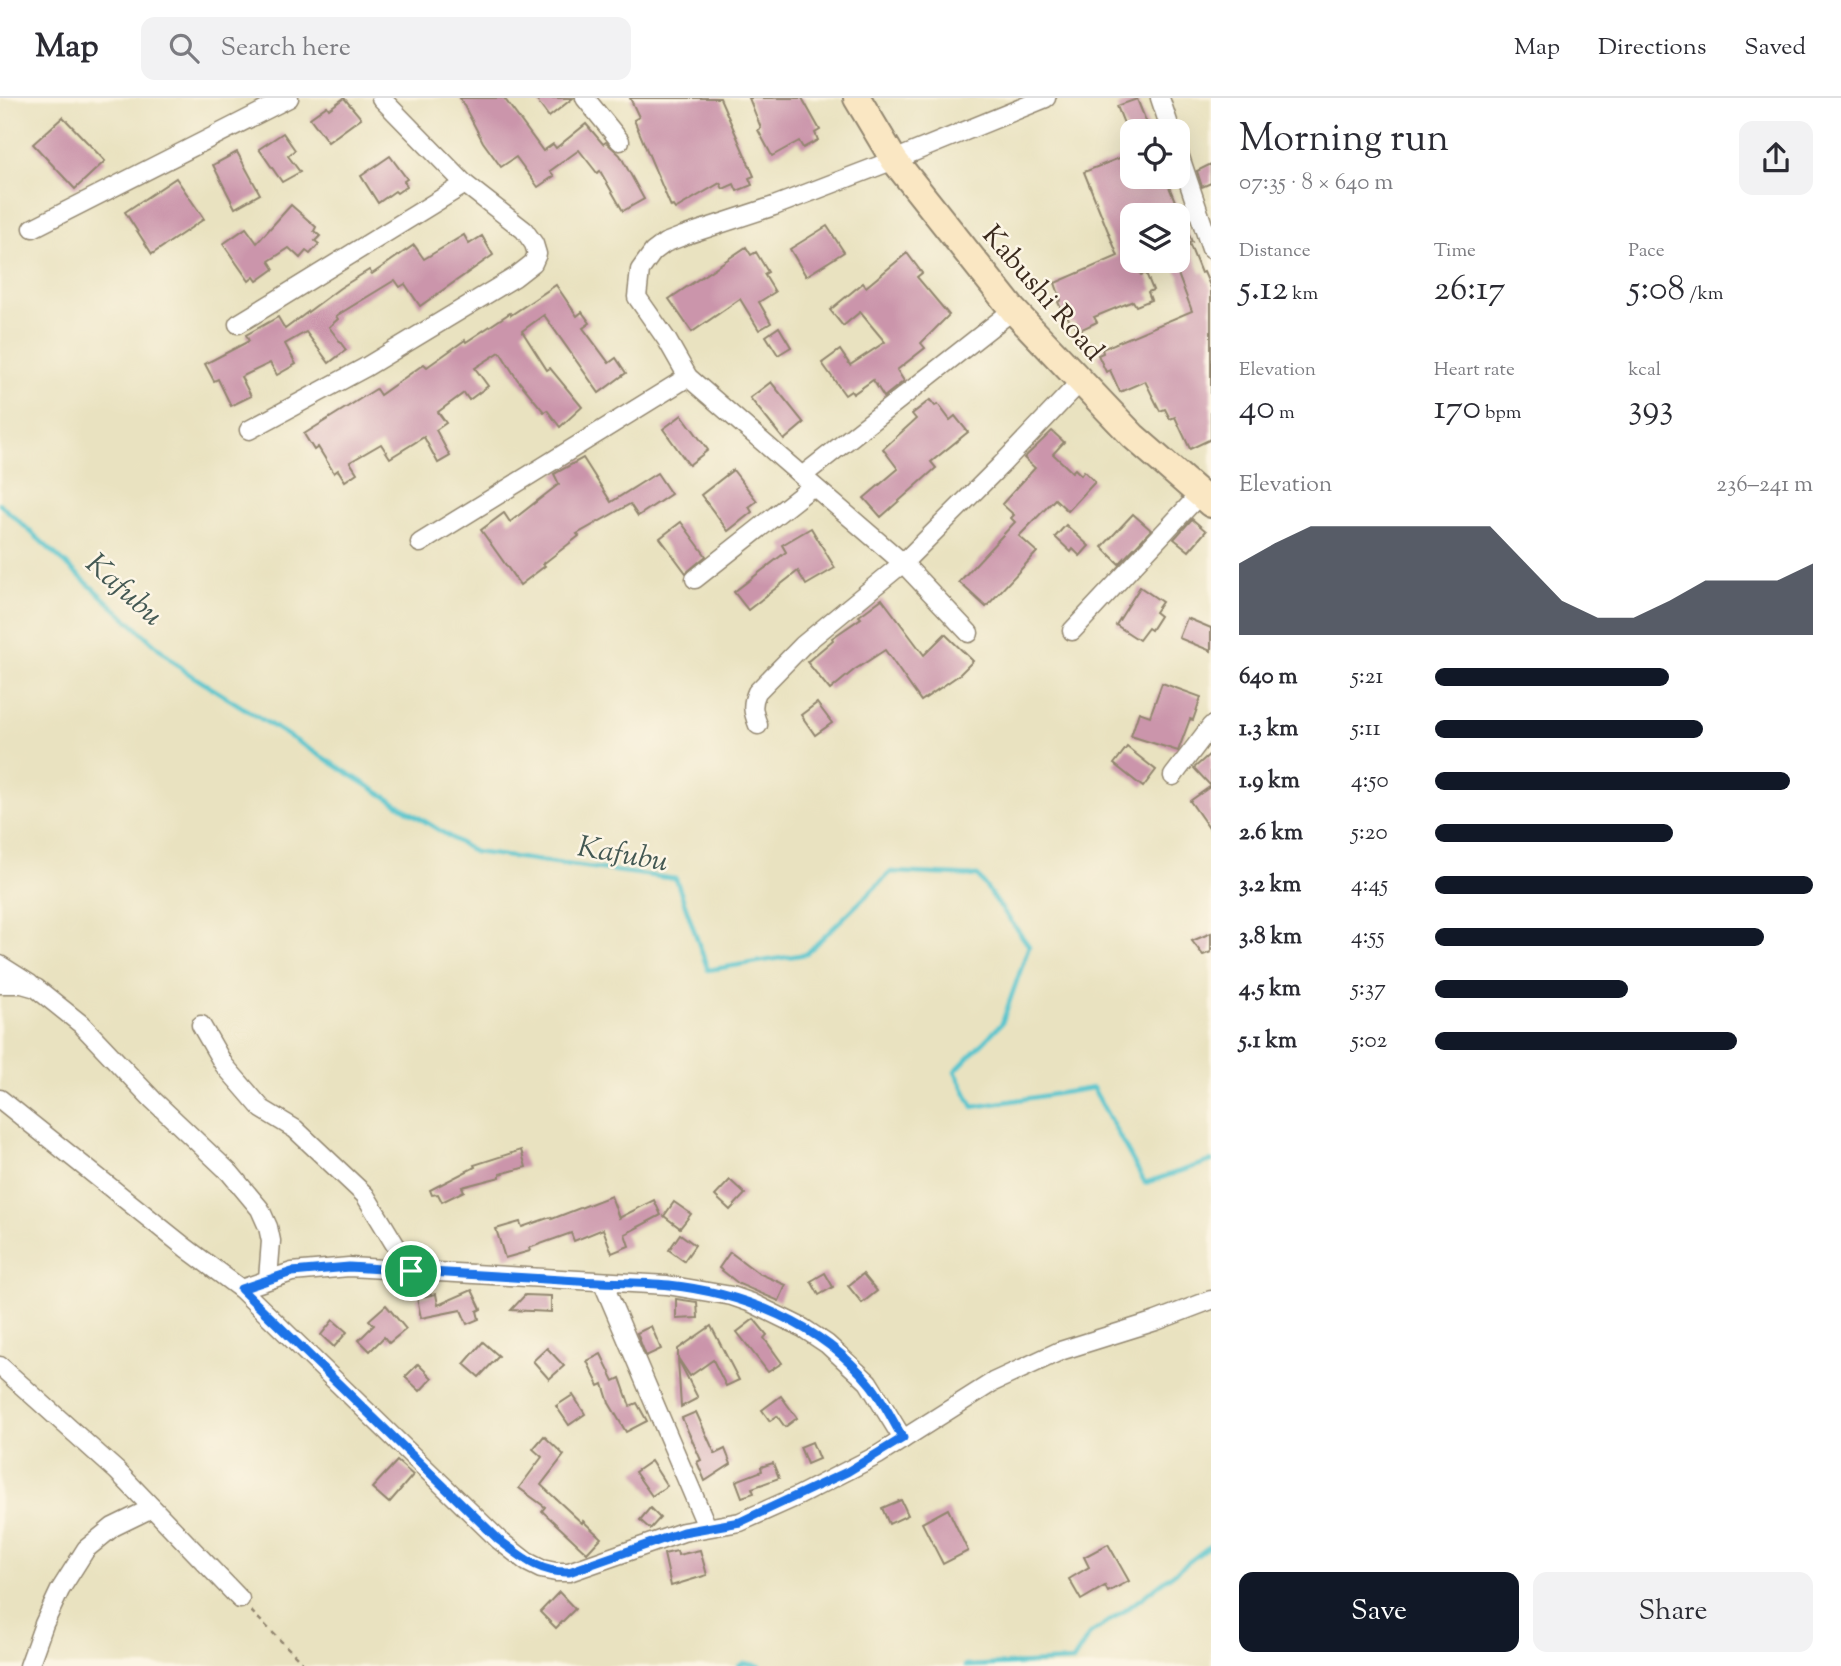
<!DOCTYPE html>
<html lang="en">
<head>
<meta charset="utf-8">
<style>
  body { margin:0; font-family:"Sorts Mill Goudy",serif; background:#f2f2f3; color:#2b2b33; height:100vh; display:flex; flex-direction:column; font-size:26px; white-space:nowrap }
  * { box-sizing:border-box; margin:0 }
  p { font-size:23px; color:#7c7c81 }
  .icon { flex:none; width:38px; height:38px; fill:none; stroke:currentColor; stroke-width:2; stroke-linecap:round; stroke-linejoin:round }
  .map { position:relative; flex:1; overflow:hidden }
  .drawer { display:flex; flex-direction:column; background:#fff; width:630px }
  .drawer>* { flex:none }
  .buttons { position:absolute; left:1120px; top:21px; display:grid; gap:14px }
  .buttons a { display:grid; place-items:center; width:70px; height:70px; border-radius:14px; background:#fff; box-shadow:0 7px 28px #0002; font-size:35px }
  .pin { position:absolute; display:grid; place-items:center; width:60px; height:60px; color:#fff; margin:-30px; border:4px solid #fff; border-radius:50%; box-shadow:0 2px 7px #0007 }
  .round { display:grid; place-items:center; flex:none; width:74px; height:74px; border-radius:14px; background:#f2f2f3 }
  .headline { display:flex; align-items:center; justify-content:space-between; height:119px; padding:0 28px }
  h1 { font-size:38px; font-weight:600; line-height:52px }
  .metrics { display:grid; grid-template-columns:repeat(3,1fr); gap:10px; height:119px; padding:7px 28px }
  .metrics div { display:grid; align-content:center }
  .metrics b { font-size:35px; font-weight:600 }
  .metrics small { font-size:19px; font-weight:400 }
  .metrics p { font-size:19px }
  .chart { height:196px; padding:14px 28px }
  .chart p { display:flex; justify-content:space-between }
  .chart svg { width:100%; height:126px; margin-top:7px; fill:#111827; opacity:.7 }
  .cta { display:flex; gap:14px; margin-top:auto; padding:14px 28px }
  .cta a { flex:1; height:80px; border-radius:14px; background:#111827; color:#fff; font-size:28px; font-weight:600; line-height:80px; text-align:center }
  .cta a+a { background:#f2f2f3; color:#2b2b33 }
  ul { padding:0 28px; list-style:none; font-size:23px }
  li { display:grid; grid-template-columns:112px 84px 1fr; align-items:center; height:52px }
  li i { height:18px; border-radius:9px; background:#111827 }
  header { display:flex; align-items:center; gap:42px; box-sizing:border-box; height:98px; padding:0 35px; background:#fff; border-bottom:2px solid #e1e1e2 }
  header strong { font-size:33px }
  nav { display:flex; gap:38px; margin-inline-start:auto; font-size:24px }
  .search { width:490px; height:63px; background:#f2f2f3; display:flex; align-items:center; gap:18px; box-sizing:border-box; padding:0 24px; border-radius:14px; color:#7c7c81; font-size:26px }
  main { display:flex; flex:1; min-height:0 }
  .map>svg:first-child { display:block }
</style>
</head>
<body>
<header>
<strong>Map</strong>
<div class="search"><svg class="icon" aria-label="search" viewBox="0 0 24 24"><circle cx="10" cy="10" r="6"/><path d="M15 15l6 6"/></svg>Search here</div>
<nav><a>Map</a><a>Directions</a><a>Saved</a></nav>
</header>
<main>
<div class="map">
<svg width="1211" height="1568" viewBox="0 0 1211 1568">
  <rect width="100%" height="100%" fill="#fcf5e5"/>
  <filter id="ink" filterUnits="userSpaceOnUse"><feTurbulence type="fractalNoise" baseFrequency=".0143" numOctaves="2"/><feDisplacementMap in="SourceGraphic" scale="14" xChannelSelector="R" yChannelSelector="G"/><feConvolveMatrix kernelMatrix="1 2 1 2 8 2 1 2 1" color-interpolation-filters="sRGB"/></filter>
  <filter id="wash" filterUnits="userSpaceOnUse"><feTurbulence type="fractalNoise" baseFrequency=".00686" numOctaves="4" result="noise"/><feDisplacementMap in="SourceGraphic" scale="28" xChannelSelector="R" yChannelSelector="G"/><feGaussianBlur stdDeviation="1.57" result="paint"/><feColorMatrix in="noise" values="0 0 0 0 0 0 0 0 0 0 0 0 0 0 0 0 0 1.4 0 .05"/><feComposite in="paint" operator="in"/></filter>
  <g filter="url(#wash)">
    <rect width="100%" height="100%" fill="#e9e2c0"/>
    <g fill="none" stroke-linecap="round" stroke-linejoin="round">
      <g stroke="#57c4cd" stroke-width="4.5">
        <path d="M0 406 183 572 474 754 676 781 708 872 806 856 891 774 978 778 1029 848 1002 925 955 973 973 1009 1093 990 1145 1085 1211 1063"/>
        <path d="M739 1568 744 1565 760 1568"/>
        <path d="M965 1568 1073 1563 1090 1536 1123 1514 1211 1447"/>
      </g>
    </g>
    <g id="blocks">
      <g fill="#cb95ab">
        <path d="M344 0 361 20 328 44 310 20 327 8 329 11Z"/>
        <path d="M460 0H504L543 53 553 46 556 50 586 26 603 46 606 44 620 57 644 101 623 113 600 73 597 75 579 52 550 73 554 78 538 89 516 59 501 69 483 44Z"/>
        <path d="M535 0H573L549 19Z"/>
        <path d="M630 0H720L754 78 749 80 752 87 737 93 734 86 723 91 720 85 675 111 673 108 671 109 634 22 639 19Z"/>
        <path d="M749 0H802L820 32 815 35 818 42 803 50 799 43 772 58 758 32 761 30Z"/>
        <path d="M1137 1 1150 33H1127L1117 8Z"/>
        <path d="M63 19 105 63 75 91 33 46Z"/>
        <path d="M283 35 295 52 288 58 300 74 282 84 259 51Z"/>
        <path d="M237 54 260 96 235 110 213 67Z"/>
        <path d="M1132 55V79H1165L1192 144 1189 145 1201 175 1204 174 1211 190V341L1190 351 1175 319 1170 321 1165 311 1160 313 1145 283 1120 294 1110 272 1106 274 1098 257 1103 255 1102 251 1192 213 1173 163H1178V117H1132V133L1124 136 1132 156V163H1135L1141 177 1146 175 1153 192 1148 194 1151 202 1136 208 1133 203 1094 219 1097 224 1078 233 1074 224 1071 226 1067 217 1065 219 1058 204 1061 202 1055 185 1118 158 1084 74Z"/>
        <path d="M390 58 407 81 404 83 407 88 397 95 395 93 378 105 361 78Z"/>
        <path d="M1211 66V85L1202 89 1197 73Z"/>
        <path d="M176 80 204 121 152 156 125 114Z"/>
        <path d="M291 107 316 129 314 133 320 138 315 143 319 146 310 156 306 153 300 160 289 150 269 163 274 171 257 183 254 179 249 183 223 146 246 130 257 145Z"/>
        <path d="M827 128 844 154 806 178 790 151Z"/>
        <path d="M464 137 469 146 482 138 493 157 420 208 405 186 400 189 395 182 336 218 338 221 329 229 346 252 329 265 306 234 285 246 296 266 277 277 270 265 241 279 251 298 231 308 218 281 214 283 205 266 249 243 246 237 278 219 285 231 340 190 369 172 372 176 414 147 424 161Z"/>
        <path d="M746 149 751 157 756 154 768 174 764 176 775 194 759 204 771 225 759 232 740 201 692 234 669 201Z"/>
        <path d="M907 155 922 175 917 179 949 217 921 245 925 250 897 272 904 283 884 299 873 282 853 296 851 293 845 297 822 265 840 252 850 267 885 244 860 214 843 228 830 212 863 185 866 189Z"/>
        <path d="M556 187 577 218 582 214 590 225 583 230 609 265 616 260 626 275 599 295 544 217 522 233 547 272 550 270 582 309 560 329 547 312 544 314 517 281 500 254 475 270 488 288 469 302 464 295 438 314 446 325 436 332 450 358 438 365 424 339 390 360 381 346 350 364 357 375 345 383 338 372 334 375 318 349 314 352 304 336 376 291 380 297 424 266 427 269 465 242 466 244 510 215 511 217Z"/>
        <path d="M779 229 791 249 778 257 766 238Z"/>
        <path d="M771 284 804 325 784 342 750 300Z"/>
        <path d="M930 302 935 308 938 306 950 322 955 318 968 334 931 364 936 370 881 419 864 400 898 371 883 351 916 321 912 316Z"/>
        <path d="M682 317 708 352 689 367 663 331Z"/>
        <path d="M1052 333 1064 344 1053 356 1072 374 1075 371 1081 377 1084 373 1095 384 1068 413 1055 401 1019 438 1037 454 986 509 959 484 1015 424 1011 420 1014 417 1002 406 1035 370 1024 360Z"/>
        <path d="M583 360 611 404 657 375 671 396 638 418 630 406 577 436 579 438 543 466 545 468 520 487 481 432 504 415 510 424 559 386 554 376Z"/>
        <path d="M733 372 757 403 749 409 752 414 728 433 701 397Z"/>
        <path d="M1133 416 1151 432 1119 466 1102 449Z"/>
        <path d="M1192 421 1206 433 1189 453 1174 441Z"/>
        <path d="M681 424 706 458 686 475 660 440Z"/>
        <path d="M1066 427 1089 448 1080 458 1073 451 1071 454 1055 439Z"/>
        <path d="M811 430 835 470 806 487 798 473 748 512 734 494 786 454 782 447Z"/>
        <path d="M1140 489 1162 504 1155 514 1160 518 1151 532 1148 530 1139 542 1116 527Z"/>
        <path d="M882 501 924 557 945 536 973 563 959 577 921 603 885 552 854 572 830 592 807 564 833 542 832 540 861 520 859 518Z"/>
        <path d="M1187 520 1211 530V553L1179 540Z"/>
        <path d="M1162 585 1201 599 1193 622 1190 621 1178 653 1131 638 1139 614 1150 618Z"/>
        <path d="M817 605 832 625 815 637 801 617Z"/>
        <path d="M1127 649 1156 672 1143 689 1114 666Z"/>
        <path d="M1211 655V733L1190 703 1211 688 1194 670Z"/>
        <path d="M1211 835V854L1203 857 1192 843Z"/>
        <path d="M521 1052 526 1069 500 1076V1079L462 1089 464 1093 442 1104 438 1096 432 1097 430 1092 475 1069 474 1067Z"/>
        <path d="M730 1082 745 1096 730 1112 715 1098Z"/>
        <path d="M611 1098 619 1120 654 1102 661 1117 625 1136 629 1148 612 1155 603 1131 574 1143 571 1135 529 1150 530 1153 505 1160 496 1131 520 1124 522 1129 551 1119 552 1121Z"/>
        <path d="M674 1104 691 1116 680 1130 664 1118Z"/>
        <path d="M680 1136 695 1147 684 1163 669 1152Z"/>
        <path d="M730 1154 758 1175 786 1187 779 1203 739 1186 719 1170Z"/>
        <path d="M825 1175 833 1189 819 1197 811 1183Z"/>
        <path d="M863 1176 877 1193 862 1205 848 1188Z"/>
        <path d="M472 1192 481 1211 477 1213 479 1221 467 1226 461 1212 421 1220 417 1200 436 1196 438 1207Z"/>
        <path d="M525 1197 551 1198V1214L511 1212Z"/>
        <path d="M676 1201 697 1204 698 1220 676 1221Z"/>
        <path d="M386 1207 406 1231 389 1245 384 1239 370 1253 359 1242 374 1227 369 1222Z"/>
        <path d="M754 1221 767 1237 764 1240 782 1265 768 1274 737 1234Z"/>
        <path d="M333 1222 347 1234 334 1249 321 1237Z"/>
        <path d="M651 1228 661 1251 646 1258 637 1235Z"/>
        <path d="M711 1228 739 1282 726 1288 713 1262 690 1278 678 1260V1251Z"/>
        <path d="M483 1244 499 1258 479 1279 464 1266Z"/>
        <path d="M547 1250 564 1268 549 1281 533 1263Z"/>
        <path d="M601 1256 614 1283 620 1280 630 1308 637 1305 647 1323 626 1334 609 1305 603 1286 599 1288 587 1263Z"/>
        <path d="M678 1261 698 1300 681 1309Z"/>
        <path d="M418 1266 432 1280 420 1293 405 1279Z"/>
        <path d="M573 1297 585 1316 569 1327 556 1308Z"/>
        <path d="M781 1298 797 1320 785 1329 777 1318 770 1323 762 1312Z"/>
        <path d="M696 1314 715 1356 725 1351 731 1366 705 1383 697 1364 701 1362 682 1320Z"/>
        <path d="M544 1338 564 1357 541 1387 582 1425 583 1423 601 1440 587 1455 542 1413 545 1409 519 1390 542 1359 533 1351Z"/>
        <path d="M812 1344 819 1361 807 1366 800 1349Z"/>
        <path d="M397 1363 413 1377 389 1405 372 1390Z"/>
        <path d="M651 1363 667 1388 652 1398 635 1374Z"/>
        <path d="M773 1365 779 1380 752 1390 754 1395 742 1399 736 1383 762 1373 761 1369Z"/>
        <path d="M901 1402 908 1417 889 1426 882 1410Z"/>
        <path d="M650 1410 660 1420 650 1431 640 1422Z"/>
        <path d="M948 1411 968 1453 943 1466 922 1425Z"/>
        <path d="M1108 1446 1129 1483 1108 1494 1105 1488 1081 1502 1069 1481 1089 1469 1084 1459Z"/>
        <path d="M700 1452 707 1477 671 1488 664 1456 677 1453 678 1457Z"/>
        <path d="M559 1494 575 1511 556 1530 540 1514Z"/>
      </g>
    </g>
  </g>
  <g filter="url(#ink)">
    <use href="#blocks" fill-opacity="0" stroke="#92866f" stroke-width="2"/>
    <g fill="none" stroke-linecap="round" stroke-linejoin="round">
      <defs>
        <g id="minor">
          <path d="M585 0 620 43"/>
          <path d="M1160 0 1171 33"/>
          <path d="M1178 53 1211 151"/>
          <path d="M33 130 289 0"/>
          <path d="M1013 212 802 378 688 279 667 242 637 199 640 172 653 154 665 145 683 138 774 108 894 62 1046 0"/>
          <path d="M238 226 465 86"/>
          <path d="M249 332 366 269 515 179 533 165 537 156 534 146 524 132 465 86 381 0"/>
          <path d="M802 378 903 465 969 535"/>
          <path d="M420 445 688 279"/>
          <path d="M695 481 813 388"/>
          <path d="M1072 533 1199 397"/>
          <path d="M758 627C753 614 751 607 757 594L803 547 903 465 1001 367 1080 284"/>
          <path d="M1173 678 1211 628"/>
          <path d="M0 867 30 886"/>
          <path d="M0 886H22L36 890 81 926 153 1002 230 1075 260 1111 268 1129 271 1143 268 1181"/>
          <path d="M201 927 224 967 262 1011 295 1031 365 1097 411 1173"/>
          <path d="M0 1001 186 1150 241 1191 499 1442 527 1464 541 1471 556 1474H569L683 1434 740 1424 798 1398 878 1357 993 1284 1060 1253 1156 1223 1211 1202"/>
          <path d="M603 1185 707 1429"/>
          <path d="M241 1191 292 1174 349 1169 667 1187 732 1198 752 1205 803 1230 827 1246 868 1284 903 1341"/>
          <path d="M0 1268 117 1373 240 1501"/>
          <path d="M29 1568 44 1526 60 1492 86 1451 113 1429 152 1410"/>
        </g>
        <path id="secondary" d="M857 0 894 62 1013 212 1133 338 1211 406"/>
      </defs>
      <use href="#minor" stroke="#92866f" stroke-width="21"/>
      <use href="#secondary" stroke="#92866f" stroke-width="30"/>
      <path stroke="#92866f" stroke-width="2.5" stroke-dasharray="5 5" stroke-linecap="butt" d="M251 1513 306 1568"/>
      <use href="#minor" stroke="#fff" stroke-width="18"/>
      <use href="#secondary" stroke="#fae7c3" stroke-width="26"/>
    </g>
  </g>
  <g fill="none" stroke-linecap="round" stroke-linejoin="round" filter="url(#ink)">
    <defs>
      <path id="route" d="M349 1169C425 1174 502 1178 578 1183 608 1185 639 1184 669 1187 743 1195 821 1226 870 1286 883 1302 892 1322 903 1340L847 1374 740 1424 683 1434 569 1474C539 1475 522 1459 499 1442L241 1191 292 1174Z"/>
    </defs>
    <use href="#route" stroke="#fff" stroke-width="14"/>
    <use href="#route" stroke="#1a73e8" stroke-width="9"/>
  </g>
  <g text-anchor="middle" stroke-width="5" stroke-linejoin="round" paint-order="stroke">
    <g font-size="28" fill="#3b2a1e" stroke="#fcf5e5">
      <text transform="translate(1044 194) rotate(49)" y="10">Kabushi Road</text>
    </g>
    <g font-size="30" font-style="italic" fill="#435853" stroke="#fcf5e5">
      <text transform="translate(125 491) rotate(42)" y="10">Kafubu</text>
      <text transform="translate(623 755) rotate(10)" y="10">Kafubu</text>
    </g>
  </g>
</svg>
<div class="buttons">
<a><svg class="icon" aria-label="locate" viewBox="0 0 24 24"><circle cx="12" cy="12" r="6"/><path d="M12 2v4M12 18v4M2 12h4M18 12h4"/></svg></a>
<a><svg class="icon" aria-label="layers" viewBox="0 0 24 24"><path d="M12 4l9 5-9 5-9-5zM3 14l9 5 9-5"/></svg></a>
</div>
<div class="pin" style="left:411px;top:1173px;background:#1e9e55"><svg class="icon" aria-label="arrive" viewBox="0 0 24 24"><path d="M6 21V4h12l-3 4 3 4H6"/></svg></div>
</div>
<section class="drawer">
<div class="headline"><div><h1>Morning run</h1><p>07:35 · 8 × 640 m</p></div><a class="round"><svg class="icon" aria-label="share" viewBox="0 0 24 24"><path d="M12 15V3M7 8l5-5 5 5M5 13v7h14v-7"/></svg></a></div>
<div class="metrics">
<div><p>Distance</p><b>5.12<small> km</small></b></div>
<div><p>Time</p><b>26:17</b></div>
<div><p>Pace</p><b>5:08<small> /km</small></b></div>
</div>
<div class="metrics">
<div><p>Elevation</p><b>40<small> m</small></b></div>
<div><p>Heart rate</p><b>170<small> bpm</small></b></div>
<div><p>kcal</p><b>393</b></div>
</div>
<div class="chart"><p><span>Elevation</span>236–241 m</p>
<svg viewBox="0 0 160 44" preserveAspectRatio="none"><path d="M0 44V19L10 12L20 6L30 6L40 6L50 6L60 6L70 6L80 19L90 32L100 38L110 38L120 32L130 25L140 25L150 25L160 19V44z"/></svg>
</div>
<ul>
<li><b>640 m</b>5:21<i style="width:62%"></i></li>
<li><b>1.3 km</b>5:11<i style="width:71%"></i></li>
<li><b>1.9 km</b>4:50<i style="width:94%"></i></li>
<li><b>2.6 km</b>5:20<i style="width:63%"></i></li>
<li><b>3.2 km</b>4:45<i style="width:100%"></i></li>
<li><b>3.8 km</b>4:55<i style="width:87%"></i></li>
<li><b>4.5 km</b>5:37<i style="width:51%"></i></li>
<li><b>5.1 km</b>5:02<i style="width:80%"></i></li>
</ul>
<div class="cta"><a>Save</a><a>Share</a></div>
</section>
</main>
</body>
</html>
